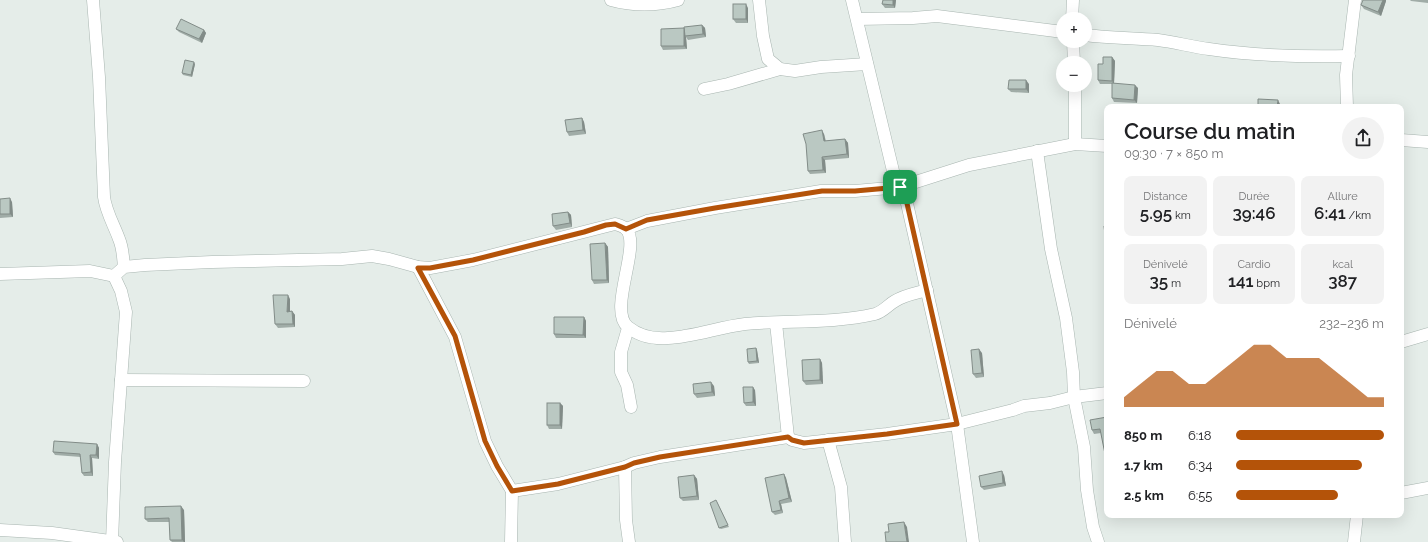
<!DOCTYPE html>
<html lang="fr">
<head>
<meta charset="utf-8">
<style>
  body { margin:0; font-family:Raleway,sans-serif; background:#f2f2f2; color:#202124; height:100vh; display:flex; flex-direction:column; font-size:15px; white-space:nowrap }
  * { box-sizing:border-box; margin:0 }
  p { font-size:13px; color:#757577 }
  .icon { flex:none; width:22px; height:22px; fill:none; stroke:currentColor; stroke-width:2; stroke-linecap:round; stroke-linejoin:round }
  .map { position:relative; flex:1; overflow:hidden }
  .drawer { position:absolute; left:1104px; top:104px; width:300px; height:414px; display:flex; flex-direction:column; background:#fff; border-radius:8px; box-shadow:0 4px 16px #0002 }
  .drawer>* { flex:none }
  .fabs { position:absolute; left:1056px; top:12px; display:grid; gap:8px }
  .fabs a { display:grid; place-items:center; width:36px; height:36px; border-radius:50%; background:#fff; box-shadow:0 4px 16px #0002; font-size:20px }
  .pin { position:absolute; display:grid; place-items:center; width:34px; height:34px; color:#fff; margin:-17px; border-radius:8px; box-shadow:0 2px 6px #0006 }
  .round { display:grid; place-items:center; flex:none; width:42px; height:42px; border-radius:21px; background:#f2f2f2 }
  .headline { display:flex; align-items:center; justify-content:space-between; height:68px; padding:0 20px }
  h1 { font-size:22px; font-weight:600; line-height:30px }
  .metrics { display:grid; grid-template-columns:repeat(3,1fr); gap:6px; height:68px; padding:4px 20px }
  .metrics div { display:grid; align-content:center; border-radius:8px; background:#f2f2f2; text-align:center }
  .metrics b { font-size:17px; font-weight:600 }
  .metrics small { font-size:11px; font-weight:400 }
  .metrics p { font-size:11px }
  .chart { height:112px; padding:8px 20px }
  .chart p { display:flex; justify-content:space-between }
  .chart svg { width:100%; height:72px; margin-top:4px; fill:#b45309; opacity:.7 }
  ul { padding:0 20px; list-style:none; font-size:13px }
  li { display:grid; grid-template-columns:64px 48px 1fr; align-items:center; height:30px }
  li i { height:10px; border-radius:5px; background:#b45309 }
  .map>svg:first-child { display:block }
</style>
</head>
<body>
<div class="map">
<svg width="1428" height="542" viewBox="0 0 1428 542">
  <rect width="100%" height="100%" fill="#e5ede9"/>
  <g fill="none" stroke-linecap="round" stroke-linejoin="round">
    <defs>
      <g id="street">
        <path d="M93 0 99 77 104 197C106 212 114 225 119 239 123 248 123 258 124 267"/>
        <path d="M611 0C632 6 657 6 678 0"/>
        <path d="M759 0 763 36 768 59 780 69 795 71 821 67 867 64"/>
        <path d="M852 0 894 175 906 199 957 424 973 542"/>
        <path d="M857 19 913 18 937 16 1063 32"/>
        <path d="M1072 19 1073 0"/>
        <path d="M1085 35C1109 38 1134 38 1158 40 1175 42 1192 47 1209 49 1256 56 1302 57 1349 56"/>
        <path d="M1073 41 1074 63"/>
        <path d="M704 89 728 84 780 69"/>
        <path d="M1347 107 1346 75 1355 0"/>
        <path d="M1401 140 1428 142"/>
        <path d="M1075 144V85"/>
        <path d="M1037 151 1051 249 1066 318 1073 372 1074 397 1084 447 1087 490 1093 527 1098 542"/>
        <path d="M626 229 647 221 715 208 821 191H855L900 187 969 165 1075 144 1107 146"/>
        <path d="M418 267 455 337 485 441 497 466 512 491 511 542"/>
        <path d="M0 274 90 271 114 276 121 291 126 312 115 462 112 542"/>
        <path d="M114 276 124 267 145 265 212 262 342 259 372 256 389 259 418 267 430 268 473 260 615 224C618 225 623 226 626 229 642 245 607 310 628 327 639 336 654 339 668 338 694 337 719 327 745 324 788 320 832 324 875 314 883 312 888 305 895 301 904 295 917 293 927 290"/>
        <path d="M776 323 788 437"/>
        <path d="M628 328 621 352V372L627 385 631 407"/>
        <path d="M1401 342 1428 334"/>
        <path d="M121 380 304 381"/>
        <path d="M828 440 841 487 845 542"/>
        <path d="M625 467 626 520 629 542"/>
        <path d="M512 491 558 484 625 467 634 463 660 457 788 437 792 440 804 443 887 434 957 424 1013 410 1024 406 1050 403 1074 397 1107 393"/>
        <path d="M1401 493 1428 488"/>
        <path d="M0 530 52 533 117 542"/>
        <path d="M1354 542 1357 515"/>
      </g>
    </defs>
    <use href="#street" stroke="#a8b5b0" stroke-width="13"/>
    <use href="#street" stroke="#fff" stroke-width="12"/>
  </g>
  <g fill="#a0aca7">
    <path d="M883 0H902H896L895 8H885L882 4Z"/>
    <path d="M1410 0H1428V3L1411 1Z"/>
    <path d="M1386 1 1381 16 1364 9 1361 5Z"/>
    <path d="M748 8V23H736L733 19Z"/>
    <path d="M702 25 705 28 706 37 688 40 686 37 687 49 663 50 661 46 685 30Z"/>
    <path d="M176 29 204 30 206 33 202 43 179 32Z"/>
    <path d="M1112 57 1115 61 1114 83 1138 88 1137 103 1114 102 1112 98V84H1100L1098 80 1103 64Z"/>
    <path d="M195 64 192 77 183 75 182 73Z"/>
    <path d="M1029 84V93L1011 92 1008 89Z"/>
    <path d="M582 118 584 122 586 134 569 136 567 132Z"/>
    <path d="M824 134 826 141 845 139 848 143 849 158 825 160 826 173 810 174 808 171Z"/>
    <path d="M0 199 12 202 13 217 0 218Z"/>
    <path d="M568 212 571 215 572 227 556 230 553 226Z"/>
    <path d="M605 243 608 247 609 283 594 284 592 280Z"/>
    <path d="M290 299V311H292L295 315V327L278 328 275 324Z"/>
    <path d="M584 317 586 321V338H556L554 334Z"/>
    <path d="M756 348 757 350 759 363 749 364 748 362Z"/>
    <path d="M982 353 984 377 976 378 973 374Z"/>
    <path d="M820 359 822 363 823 384 806 385 803 381Z"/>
    <path d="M714 386 715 396 697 398 694 394Z"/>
    <path d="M755 390 756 406H746L744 403Z"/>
    <path d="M560 403 563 406 562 429H549L547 425Z"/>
    <path d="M1107 417V457L1105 454 1101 433 1094 434 1092 430Z"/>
    <path d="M97 444 99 448V459L92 458 93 476H84L82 473 81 457 55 455 53 452Z"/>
    <path d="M784 474 786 478 792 502 781 504 783 513 775 515 772 512Z"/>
    <path d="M694 475 697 479 699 500 683 501 680 498Z"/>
    <path d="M1004 475 1006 486 984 490 981 487Z"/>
    <path d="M717 502 729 527 721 529 719 528Z"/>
    <path d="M184 510 185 542H172L170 540V522H148L145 519Z"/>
  </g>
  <g fill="#828c88">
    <path d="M893 0H896L895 8 893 5Z"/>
    <path d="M1383 0H1386V1L1381 16 1378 12Z"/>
    <path d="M746 4 748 8V23L746 19Z"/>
    <path d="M702 25 705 28 706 37 703 34Z"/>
    <path d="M684 28 686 32 685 36 686 37 687 49 684 46Z"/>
    <path d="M204 30 206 33 202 43 199 39Z"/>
    <path d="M1112 57 1115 61 1114 84 1112 81Z"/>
    <path d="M194 62 195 64 192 77 191 75Z"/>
    <path d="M1026 80 1029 84V93L1026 89Z"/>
    <path d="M1135 85 1138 88 1137 103 1134 100Z"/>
    <path d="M1278 100 1280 104V107H1277Z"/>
    <path d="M582 118 584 122 586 134 583 130Z"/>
    <path d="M822 130 824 134 826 145 824 141Z"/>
    <path d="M845 139 848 143 849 158 847 154Z"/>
    <path d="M822 157 825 160 826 173 823 170Z"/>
    <path d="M10 198 12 202 13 217 10 214Z"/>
    <path d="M568 212 571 215 572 227 570 223Z"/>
    <path d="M605 243 608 247 609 283 607 280Z"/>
    <path d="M288 295 290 299V315L287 312Z"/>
    <path d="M292 311 295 315V327L293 324Z"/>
    <path d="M584 317 586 321V338L583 335Z"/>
    <path d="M756 348 757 350 759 363 757 361Z"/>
    <path d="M979 349 982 353 984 377 982 373Z"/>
    <path d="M820 359 822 363 823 384 820 380Z"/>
    <path d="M711 382 714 386 715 396 712 392Z"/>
    <path d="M753 387 755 390 756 406 753 402Z"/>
    <path d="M560 403 563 406 562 429 560 425Z"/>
    <path d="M97 444 99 448V459L96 455Z"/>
    <path d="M90 455 92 458 93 476 91 472Z"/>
    <path d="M1002 471 1004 475 1006 486 1003 483Z"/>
    <path d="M784 474 786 478 792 502 789 498Z"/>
    <path d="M694 475 697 479 699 500 697 496Z"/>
    <path d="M779 501 781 504 783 513 781 510Z"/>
    <path d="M181 506 184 510 185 542H184L182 540Z"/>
    <path d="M904 522 907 527 909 542H907Z"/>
  </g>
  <g fill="#bac8c2" stroke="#828c88">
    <path d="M883 0H893V5L882 4Z"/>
    <path d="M1363 0H1383L1378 12 1361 5Z"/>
    <rect x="733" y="4" width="13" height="15"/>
    <path d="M181 19 204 30 199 39 176 29Z"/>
    <path d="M702 25 703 34 685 36 684 27Z"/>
    <path d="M684 28V46H661V29Z"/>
    <path d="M1103 57H1112V81L1098 80V64H1103Z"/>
    <path d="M185 60 194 62 191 75 182 73Z"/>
    <path d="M1009 80H1026V89H1008Z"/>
    <path d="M1112 83 1135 85 1134 100 1112 98Z"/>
    <path d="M1258 99 1278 100 1277 107H1258Z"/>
    <path d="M582 118 583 130 567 132 565 120Z"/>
    <path d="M822 130 824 141 845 139 847 154 822 157 823 170 808 171 806 144 803 134Z"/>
    <path d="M10 198V214H0V199Z"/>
    <path d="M568 212 570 223 553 226 552 214Z"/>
    <path d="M1104 226H1107V243H1106Z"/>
    <path d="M605 243 607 280H592L590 244Z"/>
    <path d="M273 295H288L287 312 292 311 293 324H275Z"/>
    <path d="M554 317H584L583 335 554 334Z"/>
    <path d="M756 348 757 361 748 362 747 349Z"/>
    <path d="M979 349 982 373 973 374 971 350Z"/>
    <path d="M820 359V380L803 381 802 360Z"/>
    <path d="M711 382 712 392 694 394 693 384Z"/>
    <path d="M743 387H753V402L744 403Z"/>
    <rect x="547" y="403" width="13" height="22"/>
    <path d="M1107 417V454H1105L1100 429 1092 430 1090 420Z"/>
    <path d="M54 441 97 444 96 455H90L91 472 82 473 80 454 53 452Z"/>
    <path d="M1002 471 1003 483 981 487 979 476Z"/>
    <path d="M784 474 789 498 779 501 781 510 772 512 765 478Z"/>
    <path d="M694 475 697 496 680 498 678 477Z"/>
    <path d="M716 500 728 525 719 528 710 503Z"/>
    <path d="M181 506 182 540H170L169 518 145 519V507Z"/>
    <path d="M904 522 907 542H886L885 532H889L888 524Z"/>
  </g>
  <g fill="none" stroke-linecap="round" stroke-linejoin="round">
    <defs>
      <path id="route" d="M900 187 906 199 957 424 887 434 804 443 792 440 788 437 660 457 634 463 625 467 558 484 512 491 497 466 485 441 455 336 418 268H430L473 260 584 232 606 225 615 224 626 229 647 220 715 208 822 191H855Z"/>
    </defs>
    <use href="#route" stroke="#fff" stroke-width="8"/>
    <use href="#route" stroke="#b45309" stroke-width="5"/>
  </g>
</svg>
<div class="fabs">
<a>+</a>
<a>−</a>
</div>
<div class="pin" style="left:900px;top:187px;background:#1e9e55"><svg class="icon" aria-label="arrive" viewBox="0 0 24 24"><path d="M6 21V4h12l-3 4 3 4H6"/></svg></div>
<section class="drawer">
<div class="headline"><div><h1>Course du matin</h1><p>09:30 · 7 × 850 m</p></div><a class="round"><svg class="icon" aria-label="share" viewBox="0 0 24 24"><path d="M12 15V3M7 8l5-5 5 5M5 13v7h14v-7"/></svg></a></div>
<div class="metrics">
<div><p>Distance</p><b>5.95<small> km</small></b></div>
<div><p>Durée</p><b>39:46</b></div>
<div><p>Allure</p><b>6:41<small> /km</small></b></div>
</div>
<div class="metrics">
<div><p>Dénivelé</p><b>35<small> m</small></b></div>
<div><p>Cardio</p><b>141<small> bpm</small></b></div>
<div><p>kcal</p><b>387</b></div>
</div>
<div class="chart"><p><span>Dénivelé</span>232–236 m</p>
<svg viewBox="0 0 160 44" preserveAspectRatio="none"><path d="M0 44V38L10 30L20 22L30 22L40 30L50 30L60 22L70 14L80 6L90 6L100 14L110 14L120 14L130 22L140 30L150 38L160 38V44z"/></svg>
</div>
<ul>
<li><b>850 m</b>6:18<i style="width:100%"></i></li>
<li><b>1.7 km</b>6:34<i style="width:85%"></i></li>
<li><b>2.5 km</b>6:55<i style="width:69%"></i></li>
</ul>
</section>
</div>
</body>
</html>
